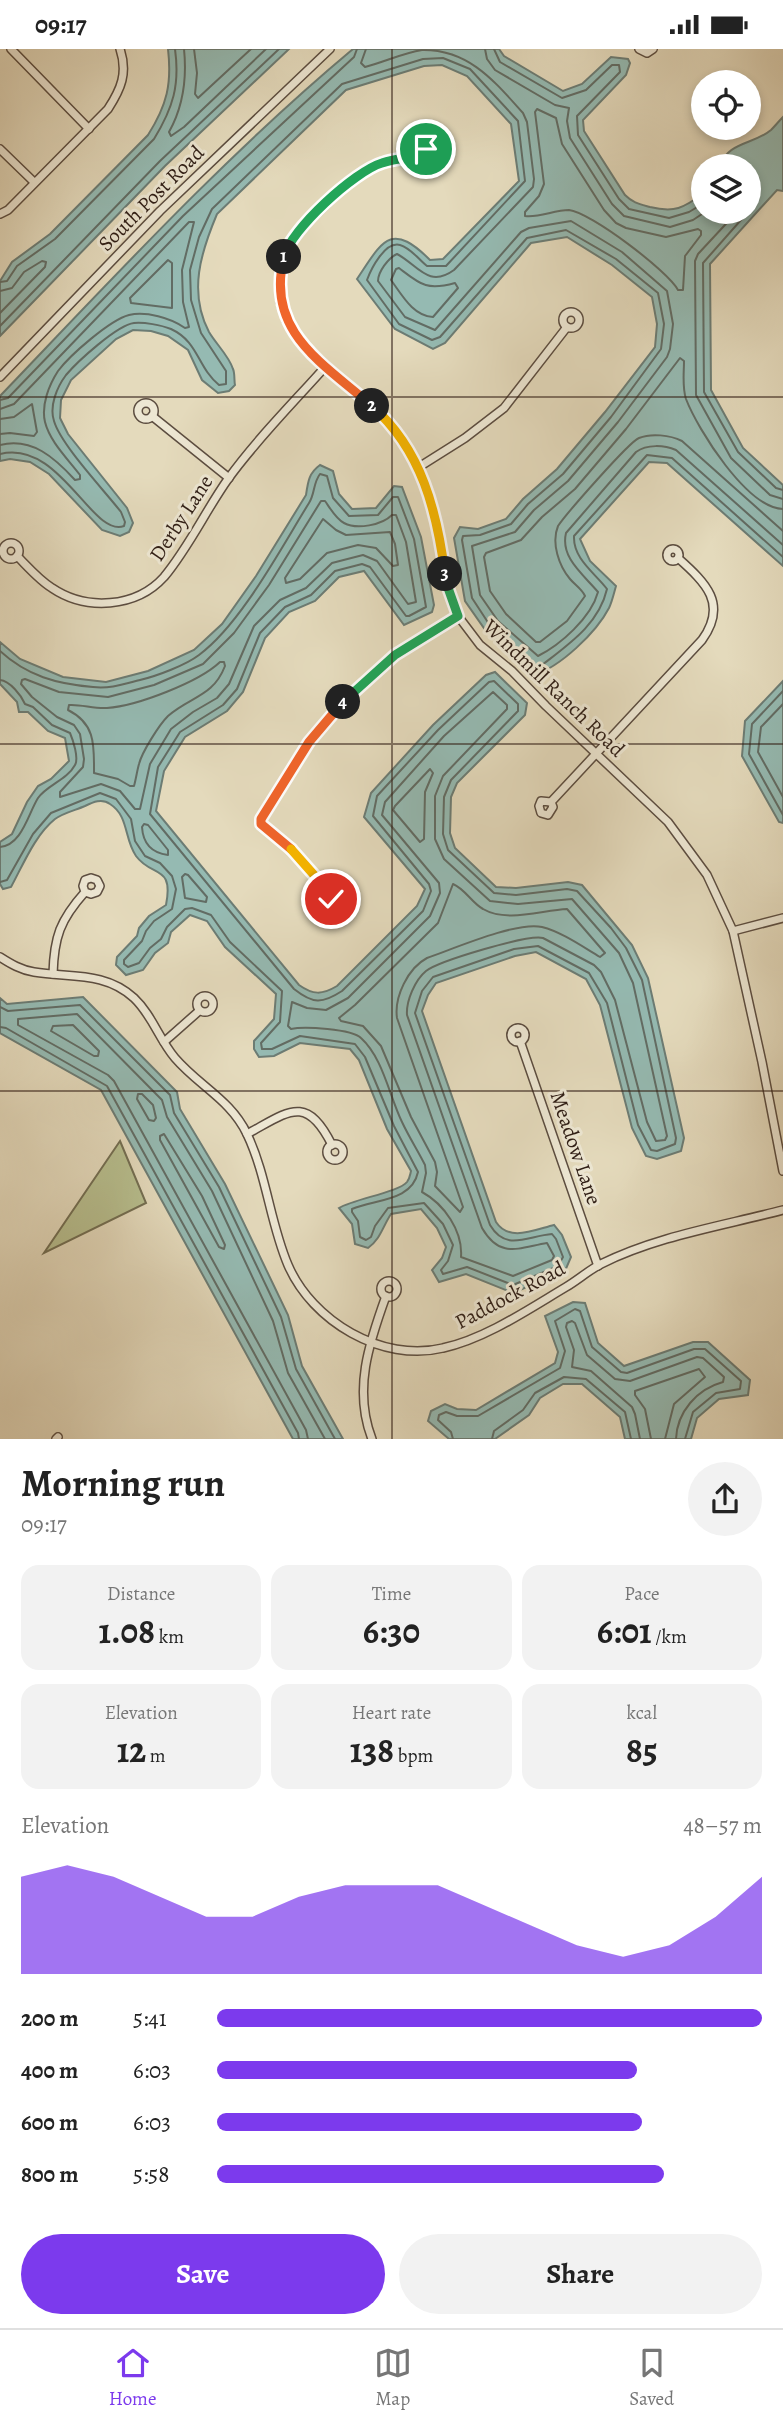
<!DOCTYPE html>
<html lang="en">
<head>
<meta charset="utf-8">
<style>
  body { margin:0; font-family:Alegreya,serif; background:#f2f2f2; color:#222; height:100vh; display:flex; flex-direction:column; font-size:26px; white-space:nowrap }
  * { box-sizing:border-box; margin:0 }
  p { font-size:23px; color:#767676 }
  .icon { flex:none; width:38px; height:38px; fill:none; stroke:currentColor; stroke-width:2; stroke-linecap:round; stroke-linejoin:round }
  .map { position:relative; height:1390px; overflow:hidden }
  .side { display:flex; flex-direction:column; background:#fff; flex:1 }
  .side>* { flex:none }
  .tools { position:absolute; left:691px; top:21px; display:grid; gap:14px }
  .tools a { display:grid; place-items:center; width:70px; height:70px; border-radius:50%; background:#fff; box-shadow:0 4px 10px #0003; font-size:35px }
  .pin { position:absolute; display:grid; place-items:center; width:60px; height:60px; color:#fff; margin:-30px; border:4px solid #fff; border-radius:50%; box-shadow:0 2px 7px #0007 }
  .km { position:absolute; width:35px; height:35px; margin:-18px; border-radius:50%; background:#222; color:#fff; font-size:19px; line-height:35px; text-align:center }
  .round { display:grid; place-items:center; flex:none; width:74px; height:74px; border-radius:37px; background:#f2f2f2 }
  .headline { display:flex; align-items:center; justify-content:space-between; height:119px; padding:0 21px }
  h1 { font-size:38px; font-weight:700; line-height:52px }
  .metrics { display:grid; grid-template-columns:repeat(3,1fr); gap:10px; height:119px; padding:7px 21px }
  .metrics div { display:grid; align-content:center; border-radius:18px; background:#f2f2f2; text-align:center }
  .metrics b { font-size:35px; font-weight:700 }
  .metrics small { font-size:19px; font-weight:400 }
  .metrics p { font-size:19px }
  .chart { height:196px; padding:14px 21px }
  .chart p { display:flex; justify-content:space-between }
  .chart svg { width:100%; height:126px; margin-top:7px; fill:#7c3aed; opacity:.7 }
  .button { display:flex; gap:14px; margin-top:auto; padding:14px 21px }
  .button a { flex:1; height:80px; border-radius:42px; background:#7c3aed; color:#fff; font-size:28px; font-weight:700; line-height:80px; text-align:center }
  .button a+a { background:#f2f2f2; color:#222 }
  ul { padding:0 21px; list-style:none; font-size:23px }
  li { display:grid; grid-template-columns:112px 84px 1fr; align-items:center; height:52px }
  li i { height:18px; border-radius:9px; background:#7c3aed }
  .status { display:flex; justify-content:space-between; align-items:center; height:49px; padding:0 35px; background:#fff; direction:ltr }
  .status svg { height:19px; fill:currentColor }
  .tab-bar { display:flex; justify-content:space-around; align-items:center; height:98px; border-top:2px solid #e0e0e0; background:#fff; font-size:19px; color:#767676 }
  .tab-bar a { display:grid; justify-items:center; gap:4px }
  .tab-bar .selected { color:#7c3aed }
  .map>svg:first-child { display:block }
</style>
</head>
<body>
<div class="status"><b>09:17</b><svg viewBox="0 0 49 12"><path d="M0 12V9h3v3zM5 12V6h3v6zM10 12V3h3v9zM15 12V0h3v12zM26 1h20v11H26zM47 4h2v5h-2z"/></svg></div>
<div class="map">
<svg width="783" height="1390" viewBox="0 0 783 1390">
  <rect width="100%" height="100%" fill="#e4dabc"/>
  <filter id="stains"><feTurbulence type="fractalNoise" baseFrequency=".00286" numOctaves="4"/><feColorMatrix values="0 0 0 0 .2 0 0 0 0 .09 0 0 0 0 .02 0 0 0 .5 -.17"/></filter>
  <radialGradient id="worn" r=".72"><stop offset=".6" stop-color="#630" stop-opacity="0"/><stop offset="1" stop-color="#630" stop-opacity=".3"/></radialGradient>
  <path fill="#b7be8e" stroke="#736e52" stroke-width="2" d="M120 1092 146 1154 44 1204Z"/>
  <g fill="#95bab2" stroke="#6c7c74" stroke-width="2">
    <path d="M168 0H289L165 117 0 287V232L12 213 50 185 148 86C167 56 172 35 168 0Z"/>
    <path d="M353 0H499L504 7 563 42 582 35 611 8 628 10 630 14 626 26 583 71 584 82 625 146C633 154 639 155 650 158 675 164 683 159 703 145L704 163H749V117H720C727 93 755 95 771 81 775 77 779 72 783 68V142L777 141 710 215 711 341 743 399 783 436V517L667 414 649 413 580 490 590 512 616 537C614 544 612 553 609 559 596 584 560 618 534 626L486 582 465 552 454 489 460 478 478 480 506 470 523 450 557 420 605 363 655 298 657 275 652 248 612 216 567 188 531 194 445 294 433 300 395 280 357 230C382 193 390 171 430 211L443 210 519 132 511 75 467 27 442 16 424 17 346 41 217 165C201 203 188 243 209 283 216 295 229 307 233 320 235 324 234 332 235 336L229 342 218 344 202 331 188 301 168 287 151 282 133 281 116 290 71 331 61 351 60 369 68 385 127 459 133 474 129 483 120 487 102 481 49 425 30 413 10 410 0 412V347C114 228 226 106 353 0Z"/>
    <path d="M320 416 333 422 339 445 352 460 376 459 394 437 402 438 421 488 434 556 432 563 404 576 364 522 339 528 315 552 289 563 265 589 243 643 227 662 185 688 164 722 156 762 299 936C313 946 322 946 337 937L417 857 425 840 364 768 371 744 433 676 486 626 495 623 527 654 525 666 457 734 451 748 450 784 455 799 496 838 516 839 568 833 582 836 632 896 648 929 684 1089 681 1102 657 1110 646 1107 632 1079 600 956 586 930 536 903 515 907 436 934 428 946 422 962 496 1173C509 1193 534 1181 554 1176L562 1186 571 1208 565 1222 513 1244 466 1225 439 1233 432 1221 442 1209 446 1198 437 1179 421 1160 391 1165C383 1177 380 1191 368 1199L355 1195 352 1175 339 1159C354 1150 399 1143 407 1133 410 1129 410 1126 411 1122L387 1080 359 1011 350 1000 300 994 274 1007 259 1008 254 1000V992L274 970 276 945 225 898 207 872 190 866 171 883 168 894 155 904 143 921 126 926 116 916 117 908 137 887 139 879 149 867 166 856C174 815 152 829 136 807 124 790 129 767 110 755 102 749 93 753 85 757 76 761 63 764 55 770 35 786 23 816 11 838L3 840 0 835V793L12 785 27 753 38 737 51 730 69 712 65 689 48 682 28 663H19L17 653 0 635V593L20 610 63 628 106 633 148 622 194 601 222 575 256 527 306 446C308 432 309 424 320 416Z"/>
    <path d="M783 632V774L779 773 742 707 745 672Z"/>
    <path d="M83 948 177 1043 180 1060 225 1135 288 1266 302 1317 343 1390H293L101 1041 0 984V949L7 955Z"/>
    <path d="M573 1253 585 1254 598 1294 624 1317 693 1293H708L750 1331 748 1346 719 1350 697 1369 691 1390H625L620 1368 582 1335H563L540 1349 529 1366 495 1390H449L428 1372 431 1362 445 1355 457 1360 476 1361 555 1314 558 1303 545 1267Z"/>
  </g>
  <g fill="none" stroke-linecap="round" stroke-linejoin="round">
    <g stroke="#626c64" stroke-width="2">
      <path d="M184 0C187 29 184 56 169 83L171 87 184 78 266 0"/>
      <path d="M194 0 197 24 195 45 198 49 251 0"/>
      <path d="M366 0 361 14 365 18C384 13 403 4 422 1 469 0 495 33 523 64L527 73 534 130 533 138 454 221C428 240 417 215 397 205 388 209 378 223 378 232L405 268 435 281 521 183 529 179 571 172 622 203 667 242 673 275 670 300 667 308 618 373 568 432 534 461 515 483 472 497 480 546 498 572 538 607C560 596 591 569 598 543 584 526 560 509 566 484L636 403C647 395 664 396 676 401L783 496"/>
      <path d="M485 0 487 10 495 21 555 56 569 59 567 72 570 89 612 155 624 167 670 178 693 171 705 163"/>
      <path d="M494 0 500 13 562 49 586 41 612 16H619L620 23 577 67 578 86 619 150 629 160 669 169 689 163 704 154"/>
      <path d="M537 60 556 69 562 95 604 161 616 174 626 179 666 188 698 180 701 182V186L685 207 683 241H678C668 222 590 163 569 161 554 161 539 169 525 167V163L539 147 544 135 535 63Z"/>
      <path d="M737 163 698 205 695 212 696 346 731 409 770 446 783 450"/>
      <path d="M748 163 703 214 704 343 738 403 776 439 783 441"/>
      <path d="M168 211 172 214V259L131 254 130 249Z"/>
      <path d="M399 219C420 235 426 242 455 234L458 239 433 268C413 267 402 246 391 231L396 220Z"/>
      <path d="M0 233 7 232 17 217 55 190 154 90C173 59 180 36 175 0"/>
      <path d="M0 242 12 239 24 223 42 212 46 213 45 218 0 264"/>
      <path d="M0 277 160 112 279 0"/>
      <path d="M0 351 8 349 183 167 354 8 357 0"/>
      <path d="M0 360 14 355 189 173H194L182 221 183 253 189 278 185 279C171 269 146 262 129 266 110 271 70 306 58 322 49 336 41 356 45 373 50 393 68 410 80 426V430L75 431C55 409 32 388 0 396"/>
      <path d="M0 370 14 368 32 355 37 383 34 387 10 384 0 385"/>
      <path d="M0 405C60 390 92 489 124 477L125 473 121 463C104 441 61 396 54 372 49 357 57 338 66 326 77 313 117 276 134 274 144 273 161 276 171 280 199 293 197 318 219 336L226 335V322L201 284 191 251 190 221 199 188 212 160 342 35 423 10 443 9 470 20 518 72 525 132 446 217H427C419 211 411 199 400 196 385 192 371 220 367 231L399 275 432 291 440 288 527 189 566 181 616 210 658 244 664 275 661 300 611 368 563 425 528 455 511 475 480 486 463 487 462 491 472 549 491 578 536 618 542 616C569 595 599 575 607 540 595 524 573 510 574 487L647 406 672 409 783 508"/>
      <path d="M321 452H325C330 459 336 470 344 474 357 481 382 476 392 466H396L406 493 416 553 408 555 377 512 363 506 332 514 306 539 280 551 254 577 229 635 217 649 193 663 171 680 150 715 140 760H135L120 742 101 735 60 748V743L83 718 84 710 80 685 74 676 57 668 32 648 21 635 22 631 25 630 59 643 108 648 154 636 203 615 234 584 269 536Z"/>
      <path d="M783 460C747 459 698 381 686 350 682 338 684 324 684 312L680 309 626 380 575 440 542 468 521 491 486 504 484 508 490 542 506 565 536 593H540L567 572 585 547C582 540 575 536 570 530 559 517 551 494 558 477 566 465 629 393 639 389 651 384 670 386 682 392L783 482"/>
      <path d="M323 470 336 481 346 486 390 483 395 495 398 516 393 517 376 499 358 496 327 504 300 530 286 534 285 529Z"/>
      <path d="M0 602C27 627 57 635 93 638 110 640 124 635 140 631 157 627 186 616 199 606 241 575 281 499 309 454 315 445 313 434 320 425L327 427 333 449 349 467 378 466 393 448H398L414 490 426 558 409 567H406L370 518 362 515 335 522 311 546 285 558 260 584 237 640 223 656 180 683 158 718 150 765 294 940C313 955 322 955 342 942L423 862 431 842 429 835 373 767 377 747 438 681 489 633 494 632 518 655V662L451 731 444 748 443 785 448 801 494 844 516 846 567 840 577 842 611 879 626 899 642 931 676 1089 675 1095 657 1102 651 1101 638 1076 607 954 589 924 538 897 514 900 433 928 422 942 415 964 490 1176C506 1203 527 1187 552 1185L556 1190 563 1208 558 1217 513 1236 467 1218 443 1225 441 1221 448 1212 453 1196 443 1175 424 1154 388 1159 375 1177 371 1188 366 1191 360 1188 358 1172 352 1163V1160C376 1150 412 1152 418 1123L394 1077 365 1008 355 995 300 987 272 1000H262L261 994 280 973 282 942 230 893 211 866 192 859 185 860 167 878 161 890 150 899 139 914 128 918 124 915V911L142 892 146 882 154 872 172 860 176 840 172 827 160 814 145 807 135 792 131 770 116 750 100 744 51 764 33 785 7 831 0 833"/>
      <path d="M220 613H224L225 617C213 648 191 647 168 667 159 676 142 703 139 715 137 722 136 730 134 737H130L118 730 94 724C94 697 96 675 68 661L69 656C81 655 94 660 107 659 137 657 199 633 220 613Z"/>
      <path d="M0 631C10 632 21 646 25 655L33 658 52 676 70 684C73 691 79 709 75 716 67 731 47 736 38 749 28 765 22 796 0 798"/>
      <path d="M783 642 752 675 749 705 783 766"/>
      <path d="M493 643 507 656V660L443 727 435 747V790L444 810 490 852 518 855 572 850 619 904 633 934 667 1087 665 1091 656 1092 647 1073 615 951 601 923 594 916 543 889C528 885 439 912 426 922 415 931 406 952 407 966L482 1179C500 1210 518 1199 547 1194L554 1207 552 1211 513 1227 461 1208C463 1182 444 1155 422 1143L426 1124 425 1116C418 1102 409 1088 402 1073 389 1046 383 1009 361 989 352 980 304 977 291 980L288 977 292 953 307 959 326 961 348 949 430 867 440 844 439 834 382 766 385 753 444 687Z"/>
      <path d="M783 655 761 678 758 703 783 748"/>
      <path d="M430 720 433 724 425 743 424 790 420 793 393 761 395 757Z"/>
      <path d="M144 775 148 776 168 801V806C152 804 143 795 142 778Z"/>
      <path d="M185 825 188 826 207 848 206 853 185 849 182 828Z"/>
      <path d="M453 835C465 840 472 854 483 860 507 874 542 861 567 860L605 904 600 908C583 898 562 883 542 878 517 872 453 900 427 909 408 919 394 948 397 969L463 1158 460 1163 435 1137 437 1123 435 1113 411 1068 381 997 363 977 341 972 339 969 355 956 438 874Z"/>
      <path d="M0 958 8 962 80 956 170 1046 174 1064 219 1138 281 1268 296 1320 335 1390"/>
      <path d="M73 976 99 1002 98 1007H94L51 982 53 977Z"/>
      <path d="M0 978 6 979 107 1037 298 1384 299 1390"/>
      <path d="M138 1045H142L153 1056 156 1069 154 1072 149 1071 137 1050Z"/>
      <path d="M164 1085 202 1147 225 1196 224 1200 219 1198 160 1091V1087Z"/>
      <path d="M308 1390 306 1381 114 1032 108 1026 18 976V970L77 965 162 1051 167 1068 212 1142 273 1272 288 1324 325 1390"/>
      <path d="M453 1390 451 1383 438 1371 439 1366 446 1363 457 1367H478L560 1319 565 1302 555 1272 575 1260 580 1262 592 1298 621 1323 627 1324 694 1300H705L741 1332 740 1340 716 1344 693 1363 685 1390"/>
      <path d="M492 1390 494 1382 523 1361 535 1344 564 1328 586 1330 625 1363 631 1390"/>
      <path d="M640 1390 635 1365 632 1358 591 1322 572 1318 574 1301 566 1278 567 1274 572 1272 575 1274 587 1306 615 1330 630 1332 697 1308 703 1309 724 1328 723 1333C697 1340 677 1363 676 1390"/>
      <path d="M651 1390 645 1360 635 1346V1342L699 1320 705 1328 674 1355 665 1390"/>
    </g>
    <defs>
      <g id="minor">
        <path d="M11 0 89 80"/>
        <path d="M639 0 647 4 653 0"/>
        <path d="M0 100 34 133"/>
        <path d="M420 107 422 114 428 117 435 115 438 109 433 100H426L420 107 382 114 351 131 299 182 285 202 279 226 280 252 286 271 299 292 380 365 403 392 419 418 437 472 447 536 458 567 480 596 512 622 546 657 668 773 707 826 733 882 762 1013 783 1122"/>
        <path d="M0 165 8 161 108 60C121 40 128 24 120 0"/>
        <circle cx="571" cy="271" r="8"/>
        <path d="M0 328 160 162 330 0"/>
        <circle cx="146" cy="362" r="8"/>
        <path d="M152 367 229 429"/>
        <path d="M419 418 465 389 504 359 567 278"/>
        <circle cx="11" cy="502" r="8"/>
        <circle cx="673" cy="506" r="6"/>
        <path d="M17 507C28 518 39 531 52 539 86 562 136 559 164 528 189 498 206 461 228 430 256 391 294 353 326 317"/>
        <path d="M551 753 541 752 539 757 541 764 548 766 553 758 551 753 702 591C728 555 706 534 678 509"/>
        <circle cx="328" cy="842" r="9"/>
        <path d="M322 835 282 791 261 775V770C277 744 292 716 310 692 354 635 396 603 458 567"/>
        <path d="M733 882 783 869"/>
        <path d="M0 908C11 915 21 921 34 923 69 929 105 922 134 949 152 966 159 990 175 1009 199 1037 231 1051 247 1085 267 1127 270 1174 288 1216 312 1272 382 1314 443 1299 485 1290 529 1260 566 1238 578 1231 589 1221 601 1215 657 1187 722 1177 783 1161"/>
        <path d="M53 925C54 888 60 871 85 843L83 837 85 831 91 829 97 831 100 837 97 843 91 845 85 843"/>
        <circle cx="205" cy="955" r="8"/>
        <circle cx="518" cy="986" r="7"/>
        <path d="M520 992 598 1217"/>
        <path d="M164 993 199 962"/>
        <path d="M247 1085C288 1063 306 1044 332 1096"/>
        <circle cx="335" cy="1103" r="8"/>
        <circle cx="389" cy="1240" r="8"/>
        <path d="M56 1390 58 1388"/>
        <path d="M372 1390C353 1341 369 1294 386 1247"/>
      </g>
    </defs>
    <use href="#minor" stroke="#5c4d40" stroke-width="10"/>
    <use href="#minor" stroke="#ede7d3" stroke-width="7"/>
  </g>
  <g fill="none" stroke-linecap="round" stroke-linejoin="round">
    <defs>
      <path id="split-1" d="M284 208C290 181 355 122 382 114 393 110 408 109 420 107L426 100"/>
      <path id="split-2" d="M284 208C265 283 323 314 372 357"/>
      <path id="split-3" d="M372 357C422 401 437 463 445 525"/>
      <path id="split-4" d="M343 653 395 606 458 567 447 536 445 525"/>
      <path id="split-5" d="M291 800 261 775V770L309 693 343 653"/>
      <path id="split-6" d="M291 800 322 835 319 840 321 848 326 851 331 850"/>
    </defs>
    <use href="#split-1" stroke="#fff" stroke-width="14"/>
    <use href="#split-2" stroke="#fff" stroke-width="14"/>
    <use href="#split-3" stroke="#fff" stroke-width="14"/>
    <use href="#split-4" stroke="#fff" stroke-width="14"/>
    <use href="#split-5" stroke="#fff" stroke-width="14"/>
    <use href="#split-6" stroke="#fff" stroke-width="14"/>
    <use href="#split-1" stroke="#22a559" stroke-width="9"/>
    <use href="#split-2" stroke="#f0652b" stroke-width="9"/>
    <use href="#split-3" stroke="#f5b400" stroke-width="9"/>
    <use href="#split-4" stroke="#22a559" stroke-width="9"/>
    <use href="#split-5" stroke="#f0652b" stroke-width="9"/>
    <use href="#split-6" stroke="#f5b400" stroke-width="9"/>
  </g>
  <path fill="none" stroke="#2f1e16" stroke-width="2" stroke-opacity="0.55" d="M392 0V1390M0 348H783M0 695H783M0 1042H783"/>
  <g text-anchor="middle" stroke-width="6" stroke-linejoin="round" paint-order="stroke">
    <g font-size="21" fill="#2f1e16" stroke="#ede7d3">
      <text transform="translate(151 149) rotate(-45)" y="7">South Post Road</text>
      <text transform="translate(181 469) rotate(-57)" y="7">Derby Lane</text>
      <text transform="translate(554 639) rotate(44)" y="7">Windmill Ranch Road</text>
      <text transform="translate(576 1099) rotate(71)" y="7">Meadow Lane</text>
      <text transform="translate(510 1246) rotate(-28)" y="7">Paddock Road</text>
    </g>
  </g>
  <rect width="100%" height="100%" filter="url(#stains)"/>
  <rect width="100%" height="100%" fill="url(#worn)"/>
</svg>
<div class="tools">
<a><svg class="icon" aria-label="locate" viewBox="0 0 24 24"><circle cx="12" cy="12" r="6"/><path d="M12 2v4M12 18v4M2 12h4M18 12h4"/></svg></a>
<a><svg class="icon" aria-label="layers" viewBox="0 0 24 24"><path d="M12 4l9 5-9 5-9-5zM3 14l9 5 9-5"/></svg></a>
</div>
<div class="pin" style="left:426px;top:100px;background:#1e9e55"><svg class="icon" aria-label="arrive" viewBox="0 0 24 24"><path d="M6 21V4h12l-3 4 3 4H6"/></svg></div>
<div class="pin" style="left:331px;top:850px;background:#d93025"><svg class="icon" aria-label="check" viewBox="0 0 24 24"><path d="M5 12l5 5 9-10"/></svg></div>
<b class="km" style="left:284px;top:208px">1</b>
<b class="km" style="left:372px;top:357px">2</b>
<b class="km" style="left:445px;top:525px">3</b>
<b class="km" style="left:343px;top:653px">4</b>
</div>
<section class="side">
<div class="headline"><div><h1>Morning run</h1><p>09:17</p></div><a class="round"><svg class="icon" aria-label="share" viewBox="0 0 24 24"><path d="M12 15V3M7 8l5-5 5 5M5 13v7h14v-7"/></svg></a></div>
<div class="metrics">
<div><p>Distance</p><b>1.08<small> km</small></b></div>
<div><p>Time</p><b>6:30</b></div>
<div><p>Pace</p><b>6:01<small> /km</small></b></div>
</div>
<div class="metrics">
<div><p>Elevation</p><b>12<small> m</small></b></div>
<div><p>Heart rate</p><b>138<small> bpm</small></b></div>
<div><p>kcal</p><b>85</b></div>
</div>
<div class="chart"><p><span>Elevation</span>48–57 m</p>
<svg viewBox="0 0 160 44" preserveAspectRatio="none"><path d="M0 44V10L10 6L20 10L30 17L40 24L50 24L60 17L70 13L80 13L90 13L100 20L110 27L120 34L130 38L140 34L150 24L160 10V44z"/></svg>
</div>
<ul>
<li><b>200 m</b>5:41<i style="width:100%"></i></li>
<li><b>400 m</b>6:03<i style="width:77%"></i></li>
<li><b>600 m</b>6:03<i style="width:78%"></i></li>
<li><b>800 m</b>5:58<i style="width:82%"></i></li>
</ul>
<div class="button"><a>Save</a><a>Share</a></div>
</section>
<nav class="tab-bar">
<a class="selected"><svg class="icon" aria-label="home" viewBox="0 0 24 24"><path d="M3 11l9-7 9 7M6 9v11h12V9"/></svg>Home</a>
<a><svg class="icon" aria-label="map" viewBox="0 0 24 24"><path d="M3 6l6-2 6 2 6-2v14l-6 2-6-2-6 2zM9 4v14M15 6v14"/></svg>Map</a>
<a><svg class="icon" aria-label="saved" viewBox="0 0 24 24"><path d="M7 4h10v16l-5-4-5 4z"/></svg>Saved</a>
</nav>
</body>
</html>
